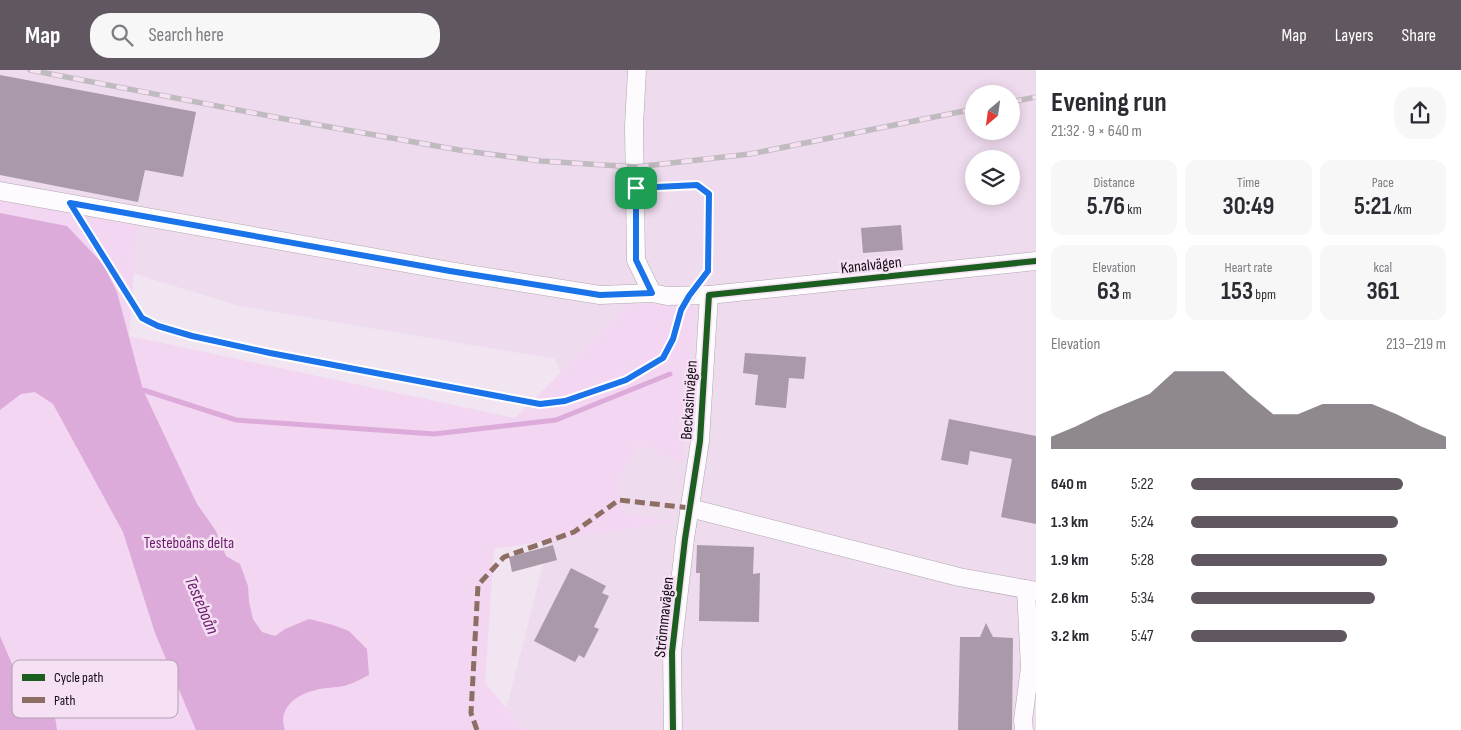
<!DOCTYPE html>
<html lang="en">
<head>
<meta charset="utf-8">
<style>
  body { margin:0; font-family:"Sofia Sans Condensed",sans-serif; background:#f7f7f7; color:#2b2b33; height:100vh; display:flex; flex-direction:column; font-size:19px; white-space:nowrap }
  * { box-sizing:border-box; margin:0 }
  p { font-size:16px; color:#7c7c81 }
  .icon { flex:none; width:28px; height:28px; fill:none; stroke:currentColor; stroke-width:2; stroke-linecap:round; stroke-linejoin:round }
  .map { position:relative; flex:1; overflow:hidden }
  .details { display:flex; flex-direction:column; background:#fff; width:425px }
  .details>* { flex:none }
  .needle { width:32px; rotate:209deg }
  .tools { position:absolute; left:965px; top:15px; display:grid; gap:10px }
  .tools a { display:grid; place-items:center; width:55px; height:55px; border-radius:50%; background:#fff; box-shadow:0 2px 12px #0003; font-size:25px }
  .pin { position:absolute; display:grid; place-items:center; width:42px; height:42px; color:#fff; margin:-21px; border-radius:10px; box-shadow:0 2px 8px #0006 }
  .round { display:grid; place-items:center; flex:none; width:52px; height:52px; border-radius:20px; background:#f7f7f7 }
  .overview { display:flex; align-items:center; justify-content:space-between; height:85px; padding:0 15px }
  h1 { font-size:28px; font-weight:700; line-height:38px }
  .stats { display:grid; grid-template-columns:repeat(3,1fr); gap:8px; height:85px; padding:5px 15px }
  .stats div { display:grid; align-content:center; border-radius:12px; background:#f7f7f7; text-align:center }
  .stats b { font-size:25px; font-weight:700 }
  .stats small { font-size:14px; font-weight:400 }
  .stats p { font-size:14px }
  .chart { height:140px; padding:10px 15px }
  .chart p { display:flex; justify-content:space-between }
  .chart svg { width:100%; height:90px; margin-top:5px; fill:#605760; opacity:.7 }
  ul { padding:0 15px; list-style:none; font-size:16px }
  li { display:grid; grid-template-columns:80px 60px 1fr; align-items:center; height:38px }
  li i { height:12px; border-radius:6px; background:#605760 }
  header { display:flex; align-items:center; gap:30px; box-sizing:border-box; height:70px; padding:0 25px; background:#605760; color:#fff }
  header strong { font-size:24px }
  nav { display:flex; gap:28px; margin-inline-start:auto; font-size:18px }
  .search { width:350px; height:45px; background:#f7f7f7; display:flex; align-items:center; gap:12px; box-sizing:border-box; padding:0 18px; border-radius:20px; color:#7c7c81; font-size:19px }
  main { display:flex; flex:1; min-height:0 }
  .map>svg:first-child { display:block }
</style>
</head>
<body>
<header>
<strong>Map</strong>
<div class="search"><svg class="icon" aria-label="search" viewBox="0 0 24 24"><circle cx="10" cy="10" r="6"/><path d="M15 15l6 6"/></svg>Search here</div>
<nav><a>Map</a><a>Layers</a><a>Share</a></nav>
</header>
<main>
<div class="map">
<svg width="1036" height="660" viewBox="0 0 1036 660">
  <rect width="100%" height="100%" fill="#f0e5f0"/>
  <path fill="#efdbee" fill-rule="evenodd" d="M0 0H1036V660H501L546 483 588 363 555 289 239 236 103 194 0 143ZM974 24H1011V61H974ZM974 89H1011V126H974Z"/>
  <path fill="#f3d6f2" d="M0 111 139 139 129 266 515 348 630 234H695L682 393 639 375 618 412 623 442 674 452 494 479 485 613 525 660H0Z"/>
  <g fill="#dcabda">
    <path d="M0 143 67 156 103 194 117 222 143 320 197 434 216 461 226 486 240 494 248 516 249 532 253 549 262 562 275 566 285 559 309 549 333 555 349 561 367 579 369 605C361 609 352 614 344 616 335 618 325 617 316 620 297 624 277 638 285 660H196L155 563 123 462 53 334 35 322 21 324 0 340Z"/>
    <path d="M0 566 18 608 20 621 34 629 42 641 55 647 57 660H0Z"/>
  </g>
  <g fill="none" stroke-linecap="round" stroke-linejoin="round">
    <path stroke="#dcabda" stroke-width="5" d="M143 320 236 350 434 364 556 350 670 304"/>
  </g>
  <g fill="#a999a9">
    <path d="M0 5 196 42 183 107 145 100 138 132 0 105Z"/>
    <path d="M901 155 903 180 863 183 861 158Z"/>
    <path d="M745 283 806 287 804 309 789 308 786 338 755 335 758 305 743 303Z"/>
    <path d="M949 349 1036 366V454L1001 447 1012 389 970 381 968 395 941 390Z"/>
    <path d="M553 475 557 490 512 502 509 487Z"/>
    <path d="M697 475 754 477 753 504 760 503 759 552 699 551 700 503H696Z"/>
    <path d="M571 498 606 516 602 523 609 526 594 557 599 559 584 588 579 585 575 592 534 571Z"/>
    <path d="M986 553 993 567 1013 568 1012 660H958L960 567H980Z"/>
  </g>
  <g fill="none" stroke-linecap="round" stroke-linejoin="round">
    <defs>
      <g id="minor">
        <path d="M637 0 634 56 636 190 652 223"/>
        <path d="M0 121 450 201 600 225 652 223 667 226 709 225 1036 191"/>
        <path d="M690 438 959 507 1036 521"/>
        <path d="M673 660 672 582 685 469 700 371 709 225"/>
        <path d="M1024 660 1023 650 1030 598 1026 519"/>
      </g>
    </defs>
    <use href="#minor" stroke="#afa7af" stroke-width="19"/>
    <g stroke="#d2cfd2" stroke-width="3" stroke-dasharray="5 2.5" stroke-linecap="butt">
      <path d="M652 117 697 115 709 124 708 201 702 208"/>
      <path d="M83 153 141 247 158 256 193 266 270 283 540 334 565 331 626 311 663 288 673 269 680 243"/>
    </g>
    <use href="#minor" stroke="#fdfbfd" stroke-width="18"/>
    <defs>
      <g id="rail">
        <path d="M30 0 285 49 459 80 541 91 636 97 750 84 974 39"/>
        <path d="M1011 32 1036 27"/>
      </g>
    </defs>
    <use href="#rail" stroke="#bfbbbf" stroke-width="5.5"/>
    <use href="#rail" stroke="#f5e0f4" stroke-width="4" stroke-dasharray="11" stroke-linecap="butt"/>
    <path stroke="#8d6e63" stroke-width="5" stroke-dasharray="10 5" stroke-linecap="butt" d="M477 660 471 643 478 515 504 487 574 462 619 430 690 438"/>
    <defs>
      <g id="cycleway">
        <path d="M70 133 141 247 158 256 193 266 270 283 540 334 565 331 626 311 663 288 673 269 681 240 708 201 709 124 697 115 636 118"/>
        <path d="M673 660 672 582 685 469 700 371 709 225 1036 191"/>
      </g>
    </defs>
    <use href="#cycleway" stroke="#f5e0f4" stroke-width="9"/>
    <use href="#cycleway" stroke="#1b5e20" stroke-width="6"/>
  </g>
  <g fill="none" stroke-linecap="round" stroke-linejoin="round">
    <defs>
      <path id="route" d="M697 115 709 124 708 201 689 226 681 240 673 269 663 288 626 310 565 331 540 334 270 283 192 266 158 256 142 248 70 133 450 201 600 225 652 223 636 190V118Z"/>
    </defs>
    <use href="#route" stroke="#fff" stroke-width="10"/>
    <use href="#route" stroke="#1a73e8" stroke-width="6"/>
  </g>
  <g text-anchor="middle" stroke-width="5" stroke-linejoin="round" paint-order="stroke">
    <g font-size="16" fill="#120b12" stroke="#f5e0f4">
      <text transform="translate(871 194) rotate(-6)" y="6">Kanalvägen</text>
      <text transform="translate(688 330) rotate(-86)" y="6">Beckasinvägen</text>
      <text transform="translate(663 547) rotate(-84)" y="6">Strömmavägen</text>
    </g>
    <g font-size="16" fill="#6b1e6b" stroke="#f5e0f4">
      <text x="189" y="478">Testeboåns delta</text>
    </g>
    <g font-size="18" font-style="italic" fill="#6e216e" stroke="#f5e0f4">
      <text transform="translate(202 535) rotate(67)" y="6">Testeboån</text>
    </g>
  </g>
  <rect x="12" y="590" width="166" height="58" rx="8" fill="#f5e0f4" stroke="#b1a0b0" stroke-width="1"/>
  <rect x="22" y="604" width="23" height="7" fill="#1b5e20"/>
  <rect x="22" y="627" width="23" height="6" fill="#8d6e63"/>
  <g font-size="14" fill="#120b12">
    <text x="54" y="612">Cycle path</text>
    <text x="54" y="635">Path</text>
  </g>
</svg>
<div class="tools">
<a><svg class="needle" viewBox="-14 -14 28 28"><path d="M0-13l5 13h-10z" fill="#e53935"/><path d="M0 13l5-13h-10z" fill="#7c7c81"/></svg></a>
<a><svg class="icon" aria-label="layers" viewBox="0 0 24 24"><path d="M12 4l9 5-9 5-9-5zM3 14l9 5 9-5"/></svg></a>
</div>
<div class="pin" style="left:636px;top:118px;background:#1e9e55"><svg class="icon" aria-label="arrive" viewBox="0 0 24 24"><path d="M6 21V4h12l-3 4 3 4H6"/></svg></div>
</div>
<section class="details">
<div class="overview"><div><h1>Evening run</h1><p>21:32 · 9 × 640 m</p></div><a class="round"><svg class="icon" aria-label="share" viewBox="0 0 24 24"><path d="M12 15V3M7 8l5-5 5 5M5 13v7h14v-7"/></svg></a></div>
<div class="stats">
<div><p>Distance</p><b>5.76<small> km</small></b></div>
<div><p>Time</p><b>30:49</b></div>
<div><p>Pace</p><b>5:21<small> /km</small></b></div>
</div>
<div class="stats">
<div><p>Elevation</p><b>63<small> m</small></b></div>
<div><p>Heart rate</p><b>153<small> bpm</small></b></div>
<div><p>kcal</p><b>361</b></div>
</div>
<div class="chart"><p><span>Elevation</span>213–219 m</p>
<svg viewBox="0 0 160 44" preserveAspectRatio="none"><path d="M0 44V38L10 33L20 27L30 22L40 17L50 6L60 6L70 6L80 17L90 27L100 27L110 22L120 22L130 22L140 27L150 33L160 38V44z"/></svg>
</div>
<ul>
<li><b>640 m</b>5:22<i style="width:83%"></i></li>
<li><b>1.3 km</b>5:24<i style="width:81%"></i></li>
<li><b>1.9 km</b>5:28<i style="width:77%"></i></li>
<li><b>2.6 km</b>5:34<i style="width:72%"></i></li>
<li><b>3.2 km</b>5:47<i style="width:61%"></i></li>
</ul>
</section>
</main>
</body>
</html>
